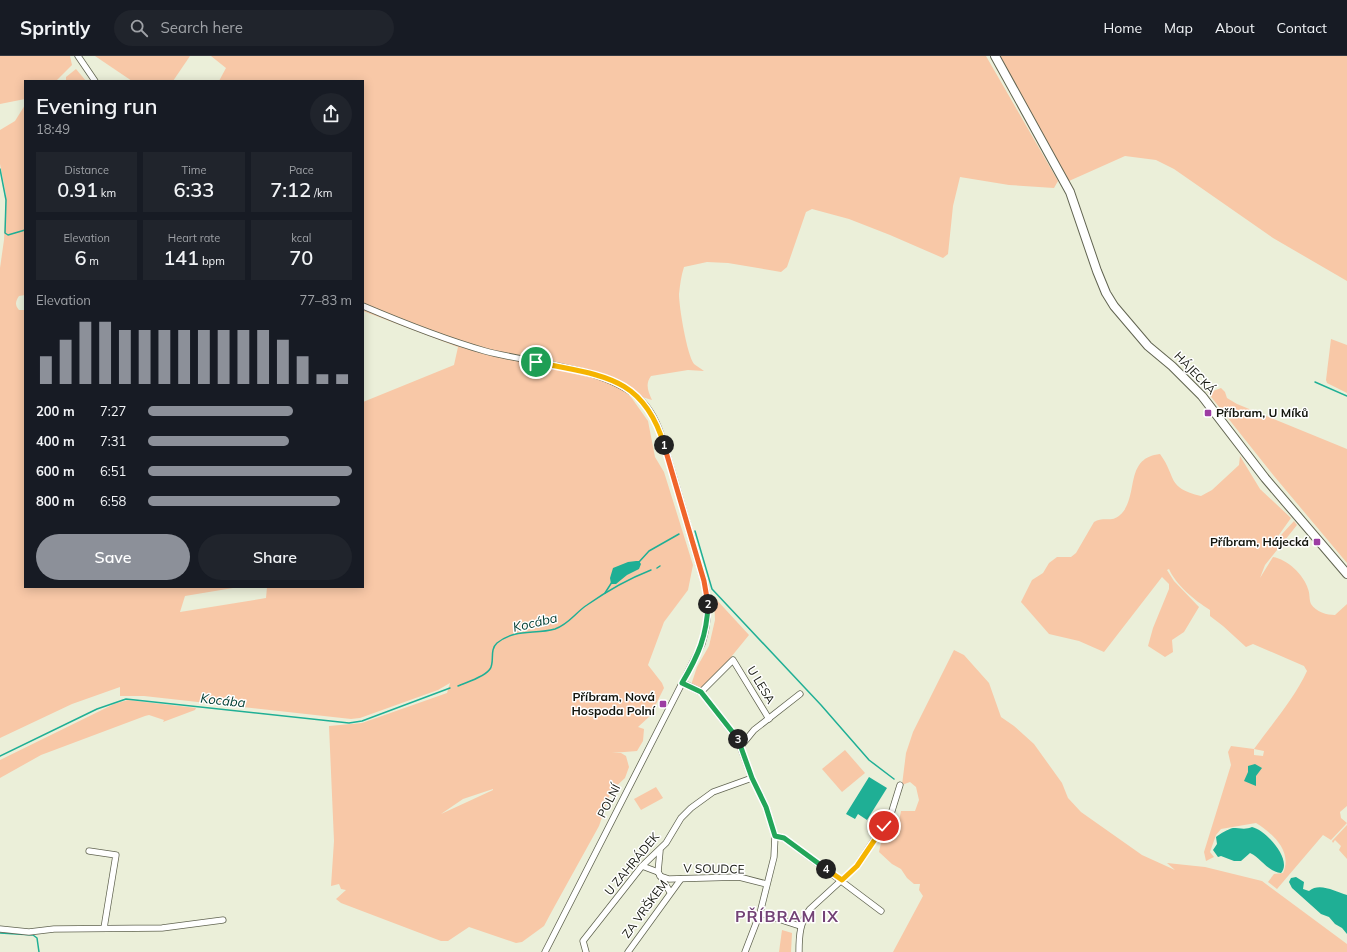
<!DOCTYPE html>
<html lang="en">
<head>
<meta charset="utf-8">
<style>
  body { margin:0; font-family:Mulish,sans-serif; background:#20242c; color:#f1f3f6; height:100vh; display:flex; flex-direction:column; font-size:15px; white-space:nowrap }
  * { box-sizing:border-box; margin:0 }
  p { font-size:13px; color:#9ea1a6 }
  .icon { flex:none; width:22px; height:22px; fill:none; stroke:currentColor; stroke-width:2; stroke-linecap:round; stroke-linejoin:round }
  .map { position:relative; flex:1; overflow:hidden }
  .details { position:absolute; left:24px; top:24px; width:340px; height:508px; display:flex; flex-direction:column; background:#171b24; border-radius:0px; box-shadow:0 2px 10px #0003 }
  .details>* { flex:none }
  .pin { position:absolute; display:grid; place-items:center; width:34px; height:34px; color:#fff; margin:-17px; border:2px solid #fff; border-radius:50%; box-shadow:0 1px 4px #0007 }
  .km { position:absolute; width:20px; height:20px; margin:-10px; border-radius:50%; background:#222; color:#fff; font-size:11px; line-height:20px; text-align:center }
  .round { display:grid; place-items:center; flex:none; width:42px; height:42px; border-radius:21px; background:#20242c }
  .summary { display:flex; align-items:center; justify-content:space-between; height:68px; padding:0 12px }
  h1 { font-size:22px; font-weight:600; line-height:30px }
  .figures { display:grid; grid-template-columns:repeat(3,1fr); gap:6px; height:68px; padding:4px 12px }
  .figures div { display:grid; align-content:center; border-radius:0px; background:#20242c; text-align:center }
  .figures b { font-size:20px; font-weight:600 }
  .figures small { font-size:11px; font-weight:400 }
  .figures p { font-size:11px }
  .chart { height:112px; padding:8px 12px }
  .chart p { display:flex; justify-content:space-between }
  .chart svg { width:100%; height:72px; margin-top:4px; stroke:#8c9099; stroke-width:6 }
  .button { display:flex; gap:8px; margin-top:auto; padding:8px 12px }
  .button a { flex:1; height:46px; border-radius:24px; background:#8c9099; color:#fff; font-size:16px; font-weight:600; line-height:46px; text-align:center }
  .button a+a { background:#20242c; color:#f1f3f6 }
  ul { padding:0 12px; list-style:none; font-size:13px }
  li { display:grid; grid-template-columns:64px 48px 1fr; align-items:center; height:30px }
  li i { height:10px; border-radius:5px; background:#8c9099 }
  header { display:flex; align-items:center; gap:24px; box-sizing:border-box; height:56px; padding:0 20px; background:#171b24; border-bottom:1px solid #363941 }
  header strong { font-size:19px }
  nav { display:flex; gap:22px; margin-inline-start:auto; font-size:14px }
  .search { width:280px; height:36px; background:#20242c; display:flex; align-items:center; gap:10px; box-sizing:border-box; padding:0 14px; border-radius:22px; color:#9ea1a6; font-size:15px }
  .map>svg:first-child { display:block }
</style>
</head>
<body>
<header>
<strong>Sprintly</strong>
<div class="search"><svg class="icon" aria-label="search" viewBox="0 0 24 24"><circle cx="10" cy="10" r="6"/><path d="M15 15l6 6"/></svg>Search here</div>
<nav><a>Home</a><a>Map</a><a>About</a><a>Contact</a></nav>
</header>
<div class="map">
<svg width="1347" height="896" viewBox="0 0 1347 896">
  <rect width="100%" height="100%" fill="#ebefd9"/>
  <g fill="#f8c8a7" fill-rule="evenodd">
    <path d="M0 0H70L72 9 56 25H25V43L0 48Z"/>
    <path d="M95 0H190L173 25H132Z"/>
    <path d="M211 0H986L1058 125 1054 132 1009 129 960 121 953 150 948 198 943 202 890 179 849 163 812 153 806 156 787 211 781 216 728 207 707 206 684 211C681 220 680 229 679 238 679 251 687 299 694 308 697 310 701 313 704 315L688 314 651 320C645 328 648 335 652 344L625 336 631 341 648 365 655 401 664 416 693 509 688 534 664 566 648 609 662 627 664 632 650 660 638 671 644 673 643 685 637 695 612 697H621L626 700 629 711 625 722 611 735 599 770 552 855 544 870 522 886 516 887 469 871 448 885H441L341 847 336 843 346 834 341 833 339 828 331 830 334 785 329 670 362 667 447 637 450 627 438 634 360 662 351 663 144 640H120V631L72 648 0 682V212L4 184 6 139 0 108V74L15 65 25 49V239L19 240C15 246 15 249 19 254H25V531H239L185 540 180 556 266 542 267 531H363V346L454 309 458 291 363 255V25H219L226 12ZM493 733V734L441 758 463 743Z"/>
    <path d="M999 0H1347V225L1273 182 1174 113 1156 104 1125 100 1069 125Z"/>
    <path d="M76 13 86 25H66V21Z"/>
    <path d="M1331 283 1347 289V337L1327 327 1326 324Z"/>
    <path d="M1221 332 1225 336 1227 342 1237 348 1347 393V507L1274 420 1208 337Z"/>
    <path d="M1160 398C1177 421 1166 432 1201 440L1212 434 1239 409 1240 400 1260 433 1291 462 1271 490 1294 465 1297 469 1265 509 1260 522 1273 501C1287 503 1304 519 1308 533 1310 537 1309 544 1311 548 1316 556 1327 559 1335 559L1347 548V750L1340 756 1341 762 1347 767 1331 784 1323 779 1277 833 1268 826 1274 818 1283 817C1293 795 1272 777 1256 767L1221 773 1216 779 1210 796 1214 801 1206 805 1204 796 1231 709 1228 696 1231 690 1254 693V699L1263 700 1264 695 1254 693C1272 668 1294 643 1307 615L1304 610 1253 588 1246 591 1223 570 1210 560V554C1194 544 1176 529 1169 513L1167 514 1174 525 1199 551 1184 576 1172 584 1173 596 1165 601 1148 590 1153 572 1169 533V528L1162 521 1104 596 1079 585 1049 578 1021 546 1032 524 1043 517 1049 507 1057 501H1071L1076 497 1094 466C1103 460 1112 467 1120 459 1140 441 1123 402 1160 398Z"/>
    <path d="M714 541 749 579 718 617 700 633 691 629 697 611 709 590 715 564Z"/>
    <path d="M954 594 964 599 989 627 1001 661 1014 670 1034 688 1062 727 1068 742 1081 756 1142 799 1175 814 1167 807 1205 811 1262 825 1347 888V896H893L923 840 919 834 920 828H914L907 822 901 813 892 808 879 796C883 781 881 769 899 765L901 755H915L919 744 916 731 910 726 902 729 906 697 913 676Z"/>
    <path d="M128 644 196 652 195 654 163 666 164 664 149 659 145 660 41 699 0 722V704L114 648Z"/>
    <path d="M845 694 865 717 842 736 822 713Z"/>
    <path d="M656 731 663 742 641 754 634 743Z"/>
    <path d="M1347 769V803L1339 794 1341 790 1335 784 1333 787 1332 785Z"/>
    <path d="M782 874 792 877 791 896H779Z"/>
  </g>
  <g fill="#1faf95">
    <path d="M636 505H639L641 508 639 513 627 519 616 528H611L610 522 613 512 628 506Z"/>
    <path d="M1255 708 1262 712 1256 720V730L1244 725 1248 716V710Z"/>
    <path d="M869 721 887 732 867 764 858 758 855 763 846 758Z"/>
    <path d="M1252 771C1266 774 1293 804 1281 817 1268 816 1261 802 1250 797L1241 805H1234L1221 800 1218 801 1213 794 1217 788 1216 781C1220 778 1228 773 1233 772 1239 772 1246 774 1252 771Z"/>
    <path d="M1296 821 1304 826 1303 833 1309 835C1320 826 1335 836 1347 839V878L1342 872 1335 868 1329 861 1321 858 1292 832 1289 826 1291 822Z"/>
  </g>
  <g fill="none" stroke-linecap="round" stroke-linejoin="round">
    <g stroke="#1faf95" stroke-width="1.5">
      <path d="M0 113 6 144 5 177 8 179 25 174"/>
      <path d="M1315 326 1347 340"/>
      <path d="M695 475 712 533 821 649 869 704 894 723"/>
      <path d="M639 506 649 495 679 478"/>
      <path d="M657 512 660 510"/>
      <path d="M605 537 612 526"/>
      <path d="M458 630C467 626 485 621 490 613 495 606 489 594 497 587 516 572 534 579 555 573 569 568 575 557 587 549 607 535 628 523 651 514"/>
      <path d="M0 700 97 653 126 643 349 667 362 665 450 632"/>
      <path d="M0 877 33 879 37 882 39 896"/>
    </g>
    <defs>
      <g id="minor">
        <path d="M78 0 95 25"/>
        <path d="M363 250C403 267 443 283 485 295 532 308 617 311 647 351 661 369 665 394 672 415 683 452 693 489 704 525 709 548 709 565 702 588L545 896"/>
        <path d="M683 627 701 636 737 682 752 722 766 751 775 780 774 801 760 857 745 896"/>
        <path d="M701 636 733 604 769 663"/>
        <path d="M741 690 754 674 800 638"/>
        <path d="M775 780 784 782 881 855"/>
        <path d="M89 795 116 799 104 872"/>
        <path d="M642 810 658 816 670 836"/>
        <path d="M658 816 660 795"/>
        <path d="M660 820 669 823 739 821 766 828"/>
        <path d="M760 857 800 870"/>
        <path d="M0 873 29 876 54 873 162 872 223 864"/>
        <path d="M586 896 583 885 642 810 666 787 681 762 691 752 713 736 752 722"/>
        <path d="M628 896 681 823"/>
        <path d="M799 896C799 879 800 866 810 853L857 810 891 758 900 729"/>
      </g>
      <path id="secondary" d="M995 0 1070 136 1097 215 1106 237 1114 250 1148 290 1172 310 1202 340 1265 422 1347 518"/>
    </defs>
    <use href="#minor" stroke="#616451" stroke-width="7"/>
    <use href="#secondary" stroke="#616451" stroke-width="10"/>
    <use href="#minor" stroke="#fff" stroke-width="5.5"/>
    <use href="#secondary" stroke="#fff" stroke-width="8"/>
  </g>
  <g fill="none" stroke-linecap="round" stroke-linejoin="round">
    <defs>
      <path id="split-1" d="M536 306C599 320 643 318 664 389"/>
      <path id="split-2" d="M664 389 704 525 708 548"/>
      <path id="split-3" d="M708 548C707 580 698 600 682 627L701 636 738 683"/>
      <path id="split-4" d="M738 683 752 722 766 751 775 780 784 782 826 813"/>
      <path id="split-5" d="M826 813 842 824 857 810 884 770"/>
    </defs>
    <use href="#split-1" stroke="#fff" stroke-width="8"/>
    <use href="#split-2" stroke="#fff" stroke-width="8"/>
    <use href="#split-3" stroke="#fff" stroke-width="8"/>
    <use href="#split-4" stroke="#fff" stroke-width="8"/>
    <use href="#split-5" stroke="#fff" stroke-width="8"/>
    <use href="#split-1" stroke="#f5b400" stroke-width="5"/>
    <use href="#split-2" stroke="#f0652b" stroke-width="5"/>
    <use href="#split-3" stroke="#22a559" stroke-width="5"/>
    <use href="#split-4" stroke="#22a559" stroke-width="5"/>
    <use href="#split-5" stroke="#f5b400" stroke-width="5"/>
  </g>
  <g fill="#9c3ca3" stroke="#fff" stroke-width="1.5">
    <rect x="1204" y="353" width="8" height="8" rx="2"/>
    <rect x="1313" y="482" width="8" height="8" rx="2"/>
    <rect x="659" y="644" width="8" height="8" rx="2"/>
  </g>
  <g text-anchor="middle" stroke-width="3" stroke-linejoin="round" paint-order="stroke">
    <g font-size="12" fill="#14160e" stroke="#fff">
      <text transform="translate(1195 317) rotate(46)" y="4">HÁJECKÁ</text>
      <text transform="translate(761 629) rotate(59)" y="4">U LESA</text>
      <text transform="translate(609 745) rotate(-63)" y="4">POLNÍ</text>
      <text transform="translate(632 808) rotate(-50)" y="4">U ZAHRÁDEK</text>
      <text transform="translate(714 813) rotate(1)" y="4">V SOUDCE</text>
      <text transform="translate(645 853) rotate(-54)" y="4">ZA VRŠKEM</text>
    </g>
    <g font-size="12" font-weight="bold" fill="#14160e" stroke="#fff" text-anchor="end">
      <text x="1216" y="361" text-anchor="start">Příbram, U Míků</text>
      <text x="1309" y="490">Příbram, Hájecká</text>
      <text x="655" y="645">Příbram, Nová<tspan x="655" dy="14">Hospoda Polní</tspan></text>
    </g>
    <g font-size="13" font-style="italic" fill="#003c31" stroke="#fff">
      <text transform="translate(535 566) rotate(-13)" y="5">Kocába</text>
      <text transform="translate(223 644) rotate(6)" y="5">Kocába</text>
    </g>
    <g font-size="16" font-weight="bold" letter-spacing="1" fill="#734276" stroke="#fff">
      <text x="787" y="866">PŘÍBRAM IX</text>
    </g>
  </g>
</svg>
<div class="pin" style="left:536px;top:306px;background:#1e9e55"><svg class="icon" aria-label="arrive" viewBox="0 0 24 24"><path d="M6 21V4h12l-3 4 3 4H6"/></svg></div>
<div class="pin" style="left:884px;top:770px;background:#d93025"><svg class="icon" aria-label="check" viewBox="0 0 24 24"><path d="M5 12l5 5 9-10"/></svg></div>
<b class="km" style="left:664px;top:389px">1</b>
<b class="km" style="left:708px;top:548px">2</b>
<b class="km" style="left:738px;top:683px">3</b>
<b class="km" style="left:826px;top:813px">4</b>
<section class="details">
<div class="summary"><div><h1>Evening run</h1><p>18:49</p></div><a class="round"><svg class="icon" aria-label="share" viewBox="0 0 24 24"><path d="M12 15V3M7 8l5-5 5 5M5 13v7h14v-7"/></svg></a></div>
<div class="figures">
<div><p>Distance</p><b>0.91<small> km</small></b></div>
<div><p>Time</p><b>6:33</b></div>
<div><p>Pace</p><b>7:12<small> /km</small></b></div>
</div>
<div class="figures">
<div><p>Elevation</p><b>6<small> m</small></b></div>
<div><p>Heart rate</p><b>141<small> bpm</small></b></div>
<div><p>kcal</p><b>70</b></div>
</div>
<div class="chart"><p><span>Elevation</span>77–83 m</p>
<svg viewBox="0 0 160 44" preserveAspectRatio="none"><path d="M5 44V27M15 44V17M25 44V6M35 44V6M45 44V11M55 44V11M65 44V11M75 44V11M85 44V11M95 44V11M105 44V11M115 44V11M125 44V17M135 44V27M145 44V38M155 44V38"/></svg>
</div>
<ul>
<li><b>200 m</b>7:27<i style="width:71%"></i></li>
<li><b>400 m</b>7:31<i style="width:69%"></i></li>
<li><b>600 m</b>6:51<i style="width:100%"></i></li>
<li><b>800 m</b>6:58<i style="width:94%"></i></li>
</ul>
<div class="button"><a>Save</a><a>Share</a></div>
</section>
</div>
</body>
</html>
